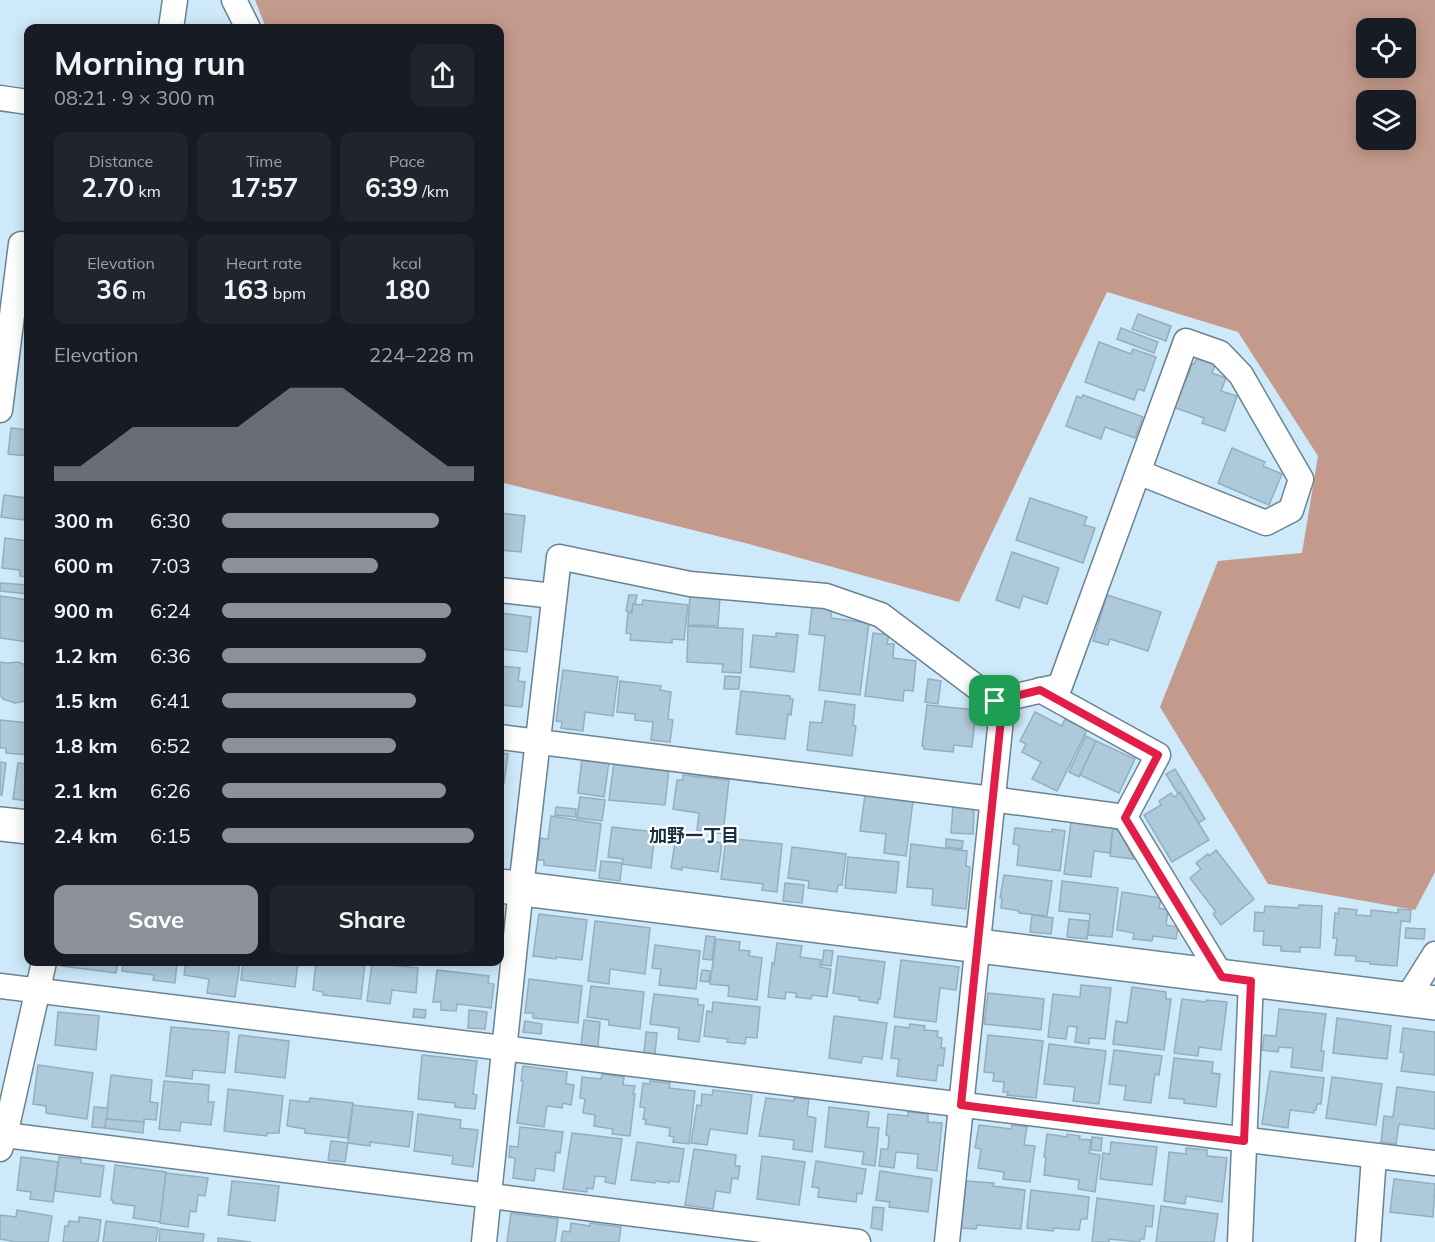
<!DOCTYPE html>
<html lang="en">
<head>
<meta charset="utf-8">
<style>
  body { margin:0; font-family:Mulish,"Noto Sans JP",sans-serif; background:#20242c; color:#f1f3f6; height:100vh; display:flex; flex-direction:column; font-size:22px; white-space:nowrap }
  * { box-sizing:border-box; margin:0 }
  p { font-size:20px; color:#9ea1a6 }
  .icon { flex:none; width:33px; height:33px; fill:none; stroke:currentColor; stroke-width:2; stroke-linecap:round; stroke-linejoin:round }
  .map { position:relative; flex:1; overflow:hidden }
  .drawer { position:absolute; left:24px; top:24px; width:480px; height:942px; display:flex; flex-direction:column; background:#171b24; border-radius:12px; box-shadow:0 3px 15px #0003 }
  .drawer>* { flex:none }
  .fabs { position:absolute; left:1356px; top:18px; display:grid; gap:12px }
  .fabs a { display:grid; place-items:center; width:60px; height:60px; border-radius:12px; background:#171b24; box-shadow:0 3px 15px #0003; font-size:30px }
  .pin { position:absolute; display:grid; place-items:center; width:51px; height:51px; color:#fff; margin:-26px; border-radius:12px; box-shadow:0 3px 9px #0006 }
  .round { display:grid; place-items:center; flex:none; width:63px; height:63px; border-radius:12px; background:#20242c }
  .overview { display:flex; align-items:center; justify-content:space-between; height:102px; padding:0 30px }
  h1 { font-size:33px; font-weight:700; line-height:45px }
  .stats { display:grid; grid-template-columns:repeat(3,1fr); gap:9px; height:102px; padding:6px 30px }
  .stats div { display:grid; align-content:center; border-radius:12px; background:#20242c; text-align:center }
  .stats b { font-size:26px; font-weight:700 }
  .stats small { font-size:16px; font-weight:400 }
  .stats p { font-size:16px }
  .chart { height:168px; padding:12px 30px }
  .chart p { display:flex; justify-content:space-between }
  .chart svg { width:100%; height:108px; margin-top:6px; fill:#8c9099; opacity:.7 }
  .cta { display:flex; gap:12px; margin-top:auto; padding:12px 30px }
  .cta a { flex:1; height:69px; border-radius:12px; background:#8c9099; color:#fff; font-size:24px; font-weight:700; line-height:69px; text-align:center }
  .cta a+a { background:#20242c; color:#f1f3f6 }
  ul { padding:0 30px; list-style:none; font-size:20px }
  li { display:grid; grid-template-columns:96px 72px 1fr; align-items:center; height:45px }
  li i { height:15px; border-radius:8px; background:#8c9099 }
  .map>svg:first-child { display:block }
</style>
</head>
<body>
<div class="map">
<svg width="1435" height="1242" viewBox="0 0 1435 1242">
  <rect width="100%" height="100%" fill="#cde9fa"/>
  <path fill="#c49a8c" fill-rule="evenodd" d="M255 0H1435V872L1415 910 1268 884 1160 707 1218 561 1302 553 1318 456 1238 332 1107 292 959 602 749 544 500 482V28H266ZM1366 28H1406V68H1366ZM1366 100H1406V140H1366Z"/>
  <g fill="#aec9da" stroke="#93aebe" stroke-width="1.5">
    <path d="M1138 314 1171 326 1166 341 1132 329Z"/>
    <path d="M1121 328 1158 342 1154 353 1117 339Z"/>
    <path d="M1099 342 1131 354 1133 349 1156 357 1144 391 1138 389 1134 400 1085 382Z"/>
    <path d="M1197 358 1215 364 1212 373 1226 378 1221 391 1237 396 1225 431 1202 423 1204 418 1173 407 1183 380 1186 381 1192 364H1194Z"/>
    <path d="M1083 395 1143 417 1135 438 1105 427 1101 439 1066 426 1077 396 1081 398Z"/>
    <path d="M11 428 28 430V456L8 454Z"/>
    <path d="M1232 448 1265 462 1263 466 1282 474 1269 505 1218 483Z"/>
    <path d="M28 485V515L24 514Z"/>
    <path d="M4 495 27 498 24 520 1 517Z"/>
    <path d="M1030 498 1087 517 1084 525 1095 528 1083 563 1016 540Z"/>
    <path d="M500 513 525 516 521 552 500 550Z"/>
    <path d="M5 538 28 541V577L20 576V570L2 568Z"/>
    <path d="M1012 552 1059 568 1047 604 1023 596 1019 608 996 600Z"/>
    <path d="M0 583 28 585V594L0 591Z"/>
    <path d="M629 595H637L635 604H633L632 612 626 611Z"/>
    <path d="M690 595 720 596 718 626 688 625Z"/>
    <path d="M1107 595 1161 612 1148 651 1110 639 1108 645 1093 641Z"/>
    <path d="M0 596 28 600V642L0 638Z"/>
    <path d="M643 600 688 605 684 640 672 639V643L630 640 631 634 626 633 628 613H632L633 604 642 605Z"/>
    <path d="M812 607 831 609V618L869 623 860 695 819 690 825 636 809 634Z"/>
    <path d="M500 613 531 617 527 652 501 649 500 661Z"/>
    <path d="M688 626 743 629 741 673 722 672 723 664 687 662Z"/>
    <path d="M776 633 798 635 794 672 750 667 753 635 776 637Z"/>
    <path d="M873 633 889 635 887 644H894L893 658 916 661 913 691 904 690 903 701 865 696Z"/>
    <path d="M0 662 8 663 18 662 28 666V699L25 701 15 703 3 699 0 695Z"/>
    <path d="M500 666 520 668 518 681 525 682 522 707 501 705V708H500Z"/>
    <path d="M563 670 618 677 613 716 585 712 583 731 561 728 562 722 556 721Z"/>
    <path d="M725 676 740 677 739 689H724Z"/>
    <path d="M928 679 941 681 938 704 925 702Z"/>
    <path d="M620 681 661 686 660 690 671 692 668 719 673 720 670 742 651 740 653 722 635 720V714L617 712Z"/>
    <path d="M741 691 790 696V699H793L791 715 788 714 785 739 736 734Z"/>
    <path d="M825 701 855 705 853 725 856 726 852 756 807 750 810 722 822 723Z"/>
    <path d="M927 705 976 710 972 747 954 745 953 752 924 749V746H922Z"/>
    <path d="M1035 712 1062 726 1065 719 1087 730 1057 791 1032 779 1041 762 1022 752 1026 744 1020 741Z"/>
    <path d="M0 720 28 723V755L6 753V748H0Z"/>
    <path d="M1086 736 1096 741 1079 777 1069 772Z"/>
    <path d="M1096 741 1135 759 1119 793 1080 775Z"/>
    <path d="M500 753 508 754 504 783 500 782Z"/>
    <path d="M582 758 609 762 604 797 578 793Z"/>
    <path d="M0 762 6 763 2 795H0Z"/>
    <path d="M614 762 669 769 665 805 609 800Z"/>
    <path d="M18 763 28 764V801L13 799Z"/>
    <path d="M1175 769 1205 819 1198 823 1180 792 1178 794 1166 774Z"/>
    <path d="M683 775 729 780 723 834 697 830 699 813 673 809 677 780H683Z"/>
    <path d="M1171 793 1174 797 1180 793 1209 840 1172 862 1144 815 1161 805 1159 801Z"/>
    <path d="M865 795 913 801 906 856 884 853 886 834 860 831Z"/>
    <path d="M580 797 605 800 602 821 577 818Z"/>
    <path d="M953 804 969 806 974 812 973 834 951 833Z"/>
    <path d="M556 807 576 809V817L555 815Z"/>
    <path d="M551 816 601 824 595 871 544 865V860H538L540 838 548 839Z"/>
    <path d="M1071 822 1113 827 1110 853 1094 851 1091 877 1064 874Z"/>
    <path d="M612 827 655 832 651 868 622 864 623 859 608 857Z"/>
    <path d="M1015 828 1052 832V829L1065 831 1060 871 1017 865 1019 845 1013 844Z"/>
    <path d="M1113 829 1118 830 1134 859 1110 856Z"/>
    <path d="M677 831 703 835V840L722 843 718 872 682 867V870L671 868Z"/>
    <path d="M726 838 782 844 777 892 762 890 763 884 721 879Z"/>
    <path d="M946 839 963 841 962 849 946 847Z"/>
    <path d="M911 844 967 851 966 866 970 867 966 909 932 905 933 889 907 887Z"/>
    <path d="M792 847 846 854 842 885H838L837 892 808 888 809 881 788 878Z"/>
    <path d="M1216 850 1254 899 1221 925 1213 914 1216 912 1190 878 1201 869 1196 863 1208 854 1209 856Z"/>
    <path d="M848 857 899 862 896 893 845 888Z"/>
    <path d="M601 861 622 863 620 881 599 878Z"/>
    <path d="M1004 875 1052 881 1047 916 1019 913V911L1001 908 1002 898H1000Z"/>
    <path d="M1062 881 1118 888 1112 937 1088 935 1090 914 1059 911Z"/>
    <path d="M785 883 804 885 802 903 783 901Z"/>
    <path d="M1122 892 1161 898 1159 908 1168 910 1166 925 1178 927 1176 939 1153 936 1152 941 1133 939 1134 933 1117 930Z"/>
    <path d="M1299 905 1322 906 1320 948 1300 947V952L1281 951V946L1263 945 1264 931H1254L1255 912 1264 913 1265 906 1298 908Z"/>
    <path d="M1339 908 1357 910 1356 915 1371 916V910L1398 913V909L1411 910 1410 922 1401 921 1397 966 1370 964V962L1356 961V956L1335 955 1337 938H1333L1335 913 1338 914Z"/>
    <path d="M539 914 587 920 582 960 556 957V959L533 956Z"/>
    <path d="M1032 915 1053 918 1051 934 1030 932Z"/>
    <path d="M1069 919 1089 921 1087 939 1067 937Z"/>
    <path d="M595 921 650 928 645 974 610 969 609 984 588 981Z"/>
    <path d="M1406 928 1425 929 1424 939 1405 938Z"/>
    <path d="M706 936 715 937 712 960 703 959Z"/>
    <path d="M716 939 740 942 739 950 750 951 749 956 762 958 757 1000 728 996 729 986 710 984Z"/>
    <path d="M777 943 802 946 800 957 821 960 820 967 831 969 827 997 812 995 811 999 796 997V993L786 992 785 999 768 997 772 963 774 964Z"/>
    <path d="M655 945 700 951 696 989 659 985 661 969 652 968Z"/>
    <path d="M824 950 833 951 831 966 822 965Z"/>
    <path d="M838 956 885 962 880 999H878V1003L859 1000V997L833 993Z"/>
    <path d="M901 960 959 967 956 990 940 988 936 1022 894 1017Z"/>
    <path d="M62 962H118L116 973 62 966Z"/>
    <path d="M123 962H177L175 983 153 980 154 975 122 971Z"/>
    <path d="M186 962H240L235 997 207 993 209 979 184 975Z"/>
    <path d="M243 962H298L295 987 241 980Z"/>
    <path d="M316 962H365L361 999 323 995V992L313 990Z"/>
    <path d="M372 963 418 968 416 993 392 990 390 1004 367 1001Z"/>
    <path d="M437 970 489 976 488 983 494 984 491 1008 457 1004 456 1011 441 1010V1002H433Z"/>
    <path d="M702 970 710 971 709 982 700 981Z"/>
    <path d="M529 979 582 986 578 1023 533 1018V1013H525Z"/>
    <path d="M1081 985 1111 988 1105 1039 1089 1038V1044L1075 1042 1077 1027 1068 1026 1066 1039 1048 1037 1053 994 1080 997Z"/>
    <path d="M591 986 644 992 640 1029 609 1025V1020L587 1017Z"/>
    <path d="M1132 987 1166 992V999H1171L1164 1050 1113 1044 1116 1021 1127 1023Z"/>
    <path d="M988 993 1044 999 1041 1030 984 1024Z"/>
    <path d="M654 994 698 999V1005H704L699 1042 678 1039 679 1028 650 1024Z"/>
    <path d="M1182 999 1206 1002V1000L1227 1002 1221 1050 1199 1047 1198 1056 1174 1053Z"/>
    <path d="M713 1002 760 1007 757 1038 746 1037 745 1044 727 1042 728 1039 704 1036 707 1011 712 1012Z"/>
    <path d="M414 1009 426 1010 425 1018 413 1017Z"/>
    <path d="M1279 1009 1326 1014 1321 1051H1324L1322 1071 1291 1067 1293 1048 1279 1047 1278 1052 1262 1050 1264 1035 1276 1036Z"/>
    <path d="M469 1010 487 1012 485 1029 468 1028Z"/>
    <path d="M58 1012 99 1016 96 1050 55 1045Z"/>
    <path d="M834 1016 887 1023 882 1059 863 1056 861 1063 829 1058Z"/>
    <path d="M1337 1018 1391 1026 1387 1059 1333 1053Z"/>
    <path d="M584 1020 600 1022 598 1047 581 1045Z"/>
    <path d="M525 1021 542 1024 541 1034 523 1032Z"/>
    <path d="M910 1024 925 1026 924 1030 938 1031 937 1037 942 1038 941 1048H945L943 1066 938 1065 936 1081 897 1076 899 1059 891 1058 895 1026 909 1028Z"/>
    <path d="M171 1027 229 1032 225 1073 193 1070 192 1079 166 1076Z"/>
    <path d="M1403 1028 1435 1032V1075L1401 1071 1404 1053 1400 1052Z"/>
    <path d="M646 1032 657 1033 655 1054 644 1053Z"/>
    <path d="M239 1035 289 1041 285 1078 235 1072Z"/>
    <path d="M988 1035 1043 1041 1036 1098 1007 1095 1008 1092H1003L1004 1082 993 1081 994 1073 984 1072Z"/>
    <path d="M1049 1044 1106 1051 1099 1104 1073 1101 1075 1087 1044 1084Z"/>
    <path d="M1114 1050 1162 1056 1159 1075 1155 1074 1151 1103 1124 1100 1126 1086 1109 1084Z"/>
    <path d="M422 1055 477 1061 473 1094 477 1095 475 1109 455 1107V1103L418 1099Z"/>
    <path d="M1174 1058 1213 1062 1212 1073 1220 1074 1216 1107 1184 1103V1099L1169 1098Z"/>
    <path d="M38 1065 93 1073 87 1119 46 1113V1106L33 1104Z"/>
    <path d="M523 1066 567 1072 566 1084 574 1085 571 1105 563 1103 562 1108 547 1106 544 1127 517 1123 523 1081H521Z"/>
    <path d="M1270 1071 1324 1078 1321 1104H1317L1316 1110H1314V1113L1290 1110 1288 1128 1262 1124Z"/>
    <path d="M602 1074 624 1077 623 1085 635 1086 633 1094H635L630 1136 612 1134 613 1129 594 1126 595 1115 583 1113 585 1099 580 1098 582 1077 601 1079Z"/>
    <path d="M111 1075 152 1080 150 1102 158 1103 156 1120 144 1119V1122L106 1119Z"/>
    <path d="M1332 1077 1382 1084 1376 1125 1326 1118Z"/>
    <path d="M164 1081 209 1085 208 1102H214L211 1125 181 1122 180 1131 159 1129Z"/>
    <path d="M650 1081 670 1083 669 1088 695 1091 689 1144 673 1142 674 1137 669 1136 670 1128 645 1124 646 1120 643 1119 645 1108 640 1107 643 1083 650 1084Z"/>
    <path d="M1397 1087 1435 1092V1129L1399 1124 1396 1144 1381 1142 1384 1116 1393 1117Z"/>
    <path d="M228 1089 283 1096 279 1133H267V1136L224 1131Z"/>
    <path d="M713 1090 752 1095 747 1134 710 1129 707 1145 691 1143 697 1105 701 1106 702 1094 712 1095Z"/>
    <path d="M310 1098 353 1103 348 1138 305 1133V1129L287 1126 290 1100 309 1102Z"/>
    <path d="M766 1098 794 1101V1098L809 1099 807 1116 816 1118 812 1152 793 1149 794 1140 759 1136Z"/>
    <path d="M353 1105 413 1112 409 1147 370 1142V1146L348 1143Z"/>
    <path d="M94 1107 108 1108 105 1128 92 1127Z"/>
    <path d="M829 1107 869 1112 867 1127 879 1128 875 1166 862 1164 864 1152 825 1147Z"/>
    <path d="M908 1112 928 1114V1122L942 1123 937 1171 917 1168 918 1154 896 1152 894 1168 879 1166 881 1149H888L889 1136 886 1135 888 1114 908 1116Z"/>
    <path d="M418 1114 461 1120 460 1128 478 1130 473 1167 452 1164 453 1156 414 1151Z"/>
    <path d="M106 1119 144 1122 143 1133 105 1128Z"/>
    <path d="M979 1125 1011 1129 1012 1125 1027 1127 1024 1145 1035 1146 1030 1182 1003 1179 1004 1172 978 1168 981 1149 975 1148Z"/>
    <path d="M520 1127 563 1132 560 1153 556 1152 554 1171 536 1168 534 1181 513 1178 515 1158 509 1157 510 1146 518 1147Z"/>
    <path d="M572 1133 622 1139 615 1184 605 1182 606 1177 595 1176 593 1189 587 1188V1192L563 1189Z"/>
    <path d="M1047 1134 1067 1137V1134L1080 1136 1079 1139 1091 1140 1089 1153 1100 1155 1095 1192 1078 1189 1079 1180 1044 1175 1046 1157H1044Z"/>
    <path d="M1092 1137 1102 1138 1101 1151 1091 1150Z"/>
    <path d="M331 1141 348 1143 345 1162 328 1160Z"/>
    <path d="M637 1142 684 1149 679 1182 669 1181V1183L656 1181 655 1183 631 1180Z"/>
    <path d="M1111 1142 1157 1147 1152 1185 1100 1179 1103 1153 1110 1154Z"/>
    <path d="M1186 1148 1207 1150V1156L1227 1158 1222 1202 1186 1196 1185 1204 1164 1201 1169 1152 1186 1154Z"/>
    <path d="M694 1149 736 1155 735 1166H740L738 1179 732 1178 730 1193 716 1191 713 1209 685 1205Z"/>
    <path d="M762 1156 805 1162 799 1205 757 1199Z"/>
    <path d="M21 1157 58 1162 53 1202 30 1199 31 1192 17 1190Z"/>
    <path d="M59 1157 81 1159V1163L104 1166 100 1197 55 1191Z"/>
    <path d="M816 1161 866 1169 862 1194 857 1193 856 1202 818 1197 819 1188 812 1187Z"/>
    <path d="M115 1165 166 1172 160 1222 133 1218 135 1206 113 1203V1200H111Z"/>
    <path d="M880 1171 932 1179 928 1212 889 1207 890 1202 876 1200Z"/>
    <path d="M166 1173 208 1178 205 1196 198 1195 196 1212 190 1211 188 1227 160 1223Z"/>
    <path d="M1394 1179 1435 1184 1433 1217 1390 1212Z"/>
    <path d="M232 1181 279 1186 275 1221 228 1215Z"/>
    <path d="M966 1181 994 1183 993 1186 1025 1190 1021 1229 977 1225 976 1229 961 1228Z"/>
    <path d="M1031 1190 1089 1197 1087 1219H1081L1079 1230 1054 1228 1053 1231 1027 1228Z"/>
    <path d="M1097 1198 1154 1206 1152 1227 1146 1226 1144 1239H1140V1242L1109 1239V1242H1092Z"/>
    <path d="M1161 1206 1218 1214 1214 1242H1156Z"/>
    <path d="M873 1207 884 1208 882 1230 871 1228Z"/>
    <path d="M17 1210 52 1216 48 1242H11L12 1241 0 1239V1215L16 1217Z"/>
    <path d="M511 1213 558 1219 555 1242H507Z"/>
    <path d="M79 1217 101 1220 98 1242H63L65 1226H68L69 1221 79 1222Z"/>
    <path d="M106 1221 158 1228 156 1242H103Z"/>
    <path d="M571 1223 590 1226V1223L621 1227 619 1242H561L563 1231 570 1232Z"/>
    <path d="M160 1229 204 1234 203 1242H159Z"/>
    <path d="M218 1238 251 1242H218Z"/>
  </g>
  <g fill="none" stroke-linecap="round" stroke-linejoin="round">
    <defs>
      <g id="street">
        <path d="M234 0 248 28"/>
        <path d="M171 28 175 0"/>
        <path d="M0 98 28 102"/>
        <path d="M0 410 21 244"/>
        <path d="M500 590 554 596"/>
        <path d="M1040 690 1158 755 1125 817"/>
        <path d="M995 701 1060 686 1186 341 1220 353 1241 375 1301 479 1291 510 1266 523 1138 472"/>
        <path d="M500 737 992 799 1125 817 1222 977"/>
        <path d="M0 986 1435 1163"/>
        <path d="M1406 1000 1435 954"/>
        <path d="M5 1135 858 1242"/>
        <path d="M0 1149 5 1135 44 962"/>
        <path d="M484 1242 521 888 559 557 690 584 826 596 881 615 995 701 1001 719 947 1242"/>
        <path d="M1240 1242 1251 981"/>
        <path d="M1368 1242 1374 1156"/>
      </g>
      <g id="secondary">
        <path d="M0 824 28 827"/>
        <path d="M500 886 1435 1003"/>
      </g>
    </defs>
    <use href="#street" stroke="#698392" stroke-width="27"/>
    <use href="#secondary" stroke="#698392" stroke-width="36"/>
    <use href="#street" stroke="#fff" stroke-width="24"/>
    <use href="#secondary" stroke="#fff" stroke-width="33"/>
  </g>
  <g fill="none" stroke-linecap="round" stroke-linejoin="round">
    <defs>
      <path id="route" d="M1040 690 1158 755 1125 818 1222 977 1251 981 1244 1141 961 1105 1001 719 995 701Z"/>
    </defs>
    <use href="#route" stroke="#fff" stroke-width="12"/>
    <use href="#route" stroke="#e11d48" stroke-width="8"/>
  </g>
  <g text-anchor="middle" stroke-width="4.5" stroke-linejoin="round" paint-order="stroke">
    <g font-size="18" font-weight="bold" fill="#18303d" stroke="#fff">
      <text x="694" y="842">加野一丁目</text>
    </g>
  </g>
</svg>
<div class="fabs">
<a><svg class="icon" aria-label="locate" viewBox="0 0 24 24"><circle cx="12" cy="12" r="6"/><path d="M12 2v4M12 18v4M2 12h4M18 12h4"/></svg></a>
<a><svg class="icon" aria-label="layers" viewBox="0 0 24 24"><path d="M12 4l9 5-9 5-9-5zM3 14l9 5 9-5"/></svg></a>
</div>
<div class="pin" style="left:995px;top:701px;background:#1e9e55"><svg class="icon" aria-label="arrive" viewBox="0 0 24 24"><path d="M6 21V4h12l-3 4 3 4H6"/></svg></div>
<section class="drawer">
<div class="overview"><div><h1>Morning run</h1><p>08:21 · 9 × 300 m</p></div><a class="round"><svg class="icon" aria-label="share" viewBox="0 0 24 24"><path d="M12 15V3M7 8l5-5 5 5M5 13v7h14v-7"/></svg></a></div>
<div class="stats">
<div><p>Distance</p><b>2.70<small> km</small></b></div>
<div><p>Time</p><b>17:57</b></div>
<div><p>Pace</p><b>6:39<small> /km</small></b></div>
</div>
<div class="stats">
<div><p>Elevation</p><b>36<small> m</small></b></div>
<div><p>Heart rate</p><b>163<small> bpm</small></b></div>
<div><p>kcal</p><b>180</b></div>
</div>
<div class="chart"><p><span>Elevation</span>224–228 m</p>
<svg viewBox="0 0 160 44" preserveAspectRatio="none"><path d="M0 44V38L10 38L20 30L30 22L40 22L50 22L60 22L70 22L80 14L90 6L100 6L110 6L120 14L130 22L140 30L150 38L160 38V44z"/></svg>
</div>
<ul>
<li><b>300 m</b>6:30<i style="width:86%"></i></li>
<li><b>600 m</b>7:03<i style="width:62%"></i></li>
<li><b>900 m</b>6:24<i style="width:91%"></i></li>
<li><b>1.2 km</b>6:36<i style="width:81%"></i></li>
<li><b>1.5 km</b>6:41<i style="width:77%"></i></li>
<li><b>1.8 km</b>6:52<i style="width:69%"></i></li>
<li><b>2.1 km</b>6:26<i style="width:89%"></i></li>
<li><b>2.4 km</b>6:15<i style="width:100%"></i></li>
</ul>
<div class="cta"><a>Save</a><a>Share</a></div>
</section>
</div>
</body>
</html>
